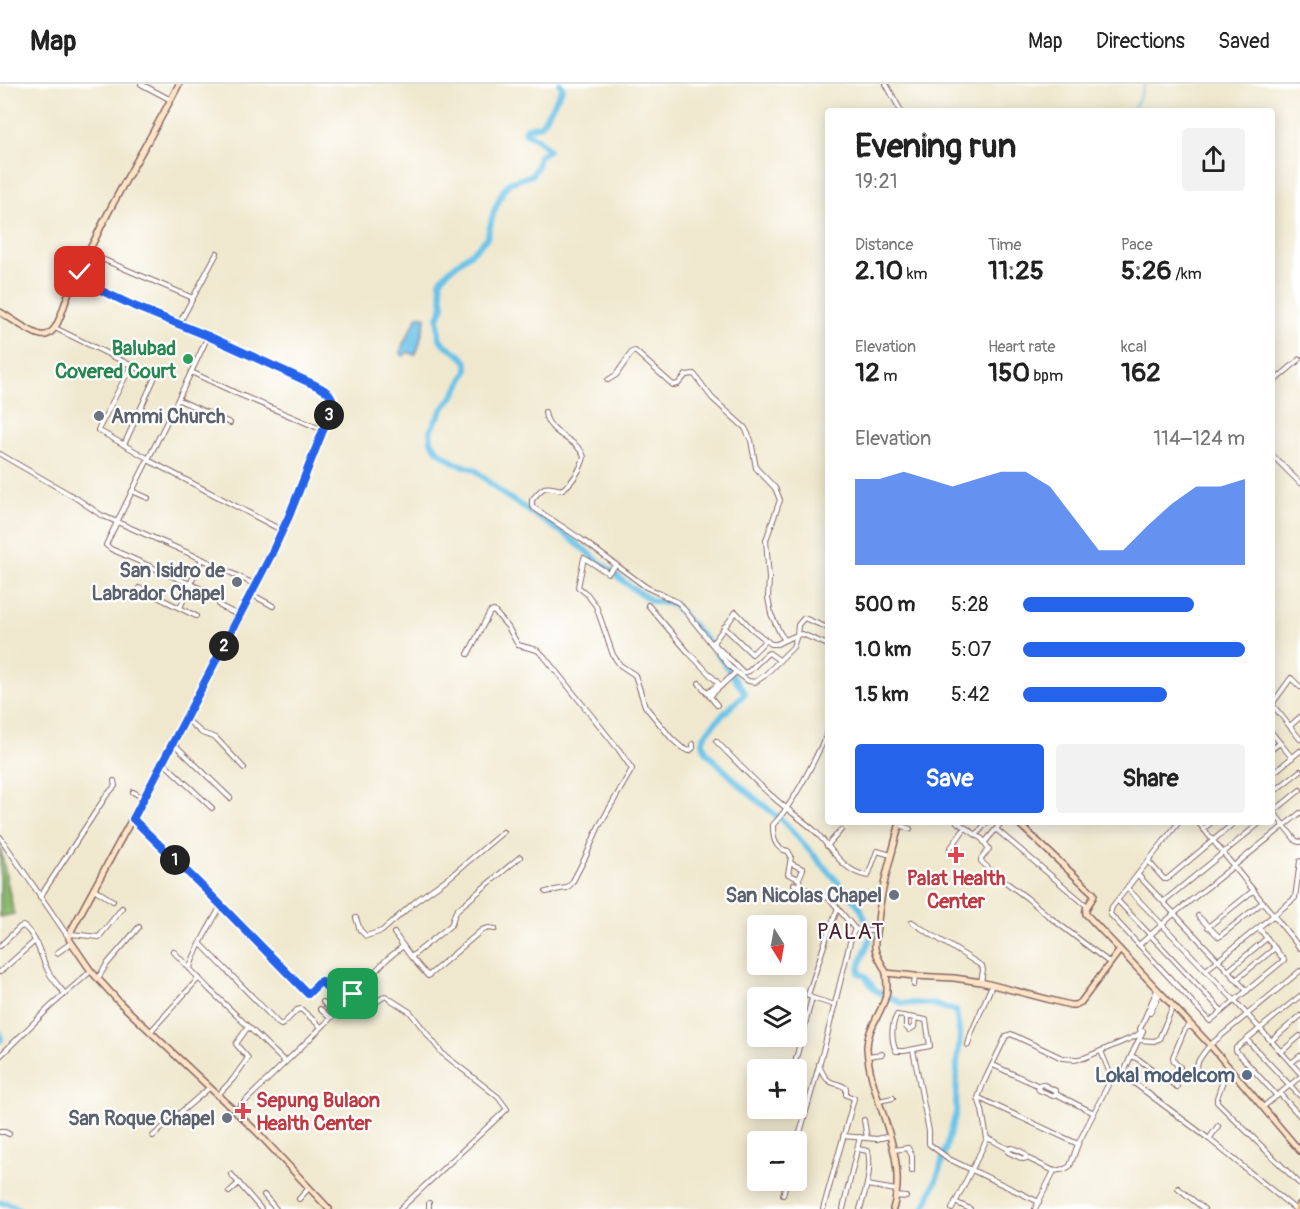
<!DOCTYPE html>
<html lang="en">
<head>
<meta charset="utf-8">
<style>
  body { margin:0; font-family:Pangolin,sans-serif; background:#f2f2f2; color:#222; height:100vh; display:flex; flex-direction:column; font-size:22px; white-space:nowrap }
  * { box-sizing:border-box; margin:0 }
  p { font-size:20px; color:#767676 }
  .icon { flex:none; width:33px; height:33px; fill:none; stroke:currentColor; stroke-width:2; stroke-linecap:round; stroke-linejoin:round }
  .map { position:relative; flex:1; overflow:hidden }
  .panel { position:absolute; left:825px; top:24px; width:450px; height:717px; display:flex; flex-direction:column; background:#fff; border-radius:6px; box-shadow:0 3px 15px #0003 }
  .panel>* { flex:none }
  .needle { width:39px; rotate:169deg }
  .buttons { position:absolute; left:747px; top:831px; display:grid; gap:12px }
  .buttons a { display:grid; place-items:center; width:60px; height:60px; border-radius:6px; background:#fff; box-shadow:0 3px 15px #0003; font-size:30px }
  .pin { position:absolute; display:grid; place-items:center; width:51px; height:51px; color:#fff; margin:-26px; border-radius:12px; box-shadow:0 3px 9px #0006 }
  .km { position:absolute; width:30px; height:30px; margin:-15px; border-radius:50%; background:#222; color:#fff; font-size:16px; line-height:30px; text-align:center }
  .round { display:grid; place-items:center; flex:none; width:63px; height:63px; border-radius:6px; background:#f2f2f2 }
  .summary { display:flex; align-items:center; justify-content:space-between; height:102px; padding:0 30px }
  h1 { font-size:33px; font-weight:800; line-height:45px }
  .stats { display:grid; grid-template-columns:repeat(3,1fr); gap:9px; height:102px; padding:6px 30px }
  .stats div { display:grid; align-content:center }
  .stats b { font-size:26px; font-weight:800 }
  .stats small { font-size:16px; font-weight:400 }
  .stats p { font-size:16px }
  .chart { height:168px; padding:12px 30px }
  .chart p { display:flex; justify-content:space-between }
  .chart svg { width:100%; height:108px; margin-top:6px; fill:#2563eb; opacity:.7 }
  .action { display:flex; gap:12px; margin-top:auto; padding:12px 30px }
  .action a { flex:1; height:69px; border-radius:6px; background:#2563eb; color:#fff; font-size:24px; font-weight:800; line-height:69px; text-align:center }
  .action a+a { background:#f2f2f2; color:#222 }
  ul { padding:0 30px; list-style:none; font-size:20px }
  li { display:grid; grid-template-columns:96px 72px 1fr; align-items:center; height:45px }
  li i { height:15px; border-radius:8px; background:#2563eb }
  header { display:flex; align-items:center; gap:36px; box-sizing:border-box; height:84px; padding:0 30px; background:#fff; border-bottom:2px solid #e0e0e0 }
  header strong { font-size:28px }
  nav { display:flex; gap:33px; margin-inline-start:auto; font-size:21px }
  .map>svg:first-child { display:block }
</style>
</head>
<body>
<header>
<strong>Map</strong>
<nav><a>Map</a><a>Directions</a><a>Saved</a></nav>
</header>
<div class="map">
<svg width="1300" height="1125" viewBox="0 0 1300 1125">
  <rect width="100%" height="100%" fill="#fff"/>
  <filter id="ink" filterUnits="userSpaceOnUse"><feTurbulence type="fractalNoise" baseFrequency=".0167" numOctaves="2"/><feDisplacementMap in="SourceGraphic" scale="12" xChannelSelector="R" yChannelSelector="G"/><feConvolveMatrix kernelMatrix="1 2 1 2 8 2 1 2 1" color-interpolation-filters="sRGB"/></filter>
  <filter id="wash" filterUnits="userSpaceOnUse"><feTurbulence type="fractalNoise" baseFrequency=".008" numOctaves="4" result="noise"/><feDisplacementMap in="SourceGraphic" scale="24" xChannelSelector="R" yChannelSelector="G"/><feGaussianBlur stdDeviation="1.35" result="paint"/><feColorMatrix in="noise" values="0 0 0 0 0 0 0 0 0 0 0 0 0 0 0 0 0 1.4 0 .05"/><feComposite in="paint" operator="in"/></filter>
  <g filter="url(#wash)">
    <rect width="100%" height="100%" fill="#f0e8ce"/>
    <path fill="#8ab871" stroke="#6a6c4e" stroke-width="1.5" d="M0 762 14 830 0 833Z"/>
    <path fill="#6bc2e8" stroke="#5a708a" stroke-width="1.5" d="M418 232H423L426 233 418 265 416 269 414 271 409 268 403 272 401 269 402 262Z"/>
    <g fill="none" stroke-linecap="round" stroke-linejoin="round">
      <path stroke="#6bc2e8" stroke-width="1.5" d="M1132 27 1139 15 1145 0"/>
      <g stroke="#6bc2e8" stroke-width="6">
        <path d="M560 0 563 4 541 41 527 44 525 46V48L536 54 549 66 539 72 537 82 532 91 509 99 503 107 494 127 487 154 475 166 462 176 446 189 440 197 443 222 438 234 439 253 443 259 460 271 467 278V287L455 309 442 326 430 347 431 357 438 367 455 379 474 385 503 410 566 451 632 504 652 517 673 520 713 564 745 609C736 619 706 644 703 656 702 660 705 665 707 669L745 706 784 738 860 823 871 849C870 863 858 875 859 889L865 892 875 906 901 919 932 920 956 927 960 953 957 978 956 1029 938 1091 924 1125"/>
        <path d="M0 949 1 956"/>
        <path d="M0 1119H7L19 1125"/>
      </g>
    </g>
  </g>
  <g filter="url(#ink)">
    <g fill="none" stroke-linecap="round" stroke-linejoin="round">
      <defs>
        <g id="street">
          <path d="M141 0 171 16"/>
          <path d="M886 0 901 27"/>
          <path d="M88 169 193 214"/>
          <path d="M179 240 217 169"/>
          <path d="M55 244 155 293 124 361"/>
          <path d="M131 282 98 346 149 375"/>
          <path d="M191 288 236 309 323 346"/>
          <path d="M608 296 616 291 632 268 635 267 673 301 678 300 686 291 694 290 712 314 745 344 751 356 756 384 775 404 780 416 766 456 769 494 768 514 771 530 780 549 785 556 797 551 798 541 804 534 828 544"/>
          <path d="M1272 299 1300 275"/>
          <path d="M179 316 230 339"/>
          <path d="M545 328C547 351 579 355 584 373 581 385 572 400 561 406 545 401 543 402 532 416V421L534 424 581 455 646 503 679 519 730 583 748 597 755 598 764 592 793 563 797 551 802 550 828 561"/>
          <path d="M0 370 76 414 101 431 202 475 256 501"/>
          <path d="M1272 371 1300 399"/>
          <path d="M148 376 283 447"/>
          <path d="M132 407 148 414"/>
          <path d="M202 475 190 500 213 510 220 522 240 532"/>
          <path d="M616 481 608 489 584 474 578 503 587 510 596 522 613 571 620 581 635 591 645 622 672 655 681 663 689 667 693 664V660"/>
          <path d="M139 504 196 532"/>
          <path d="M251 510 273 522"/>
          <path d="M648 521 688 568 721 602"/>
          <path d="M180 524 190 500 111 465 106 461C139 391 176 323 208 252"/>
          <path d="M724 543 752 570 766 556"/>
          <path d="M712 560 736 528 752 545 771 560H777L785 556"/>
          <path d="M714 560 744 589 749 587 767 570 769 569 779 576"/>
          <path d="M468 570 490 528 494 527 508 543 518 561 537 566 543 571 619 666 632 685 598 744 586 772 572 799 567 804 560 805 546 808"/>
          <path d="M699 599 717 621"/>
          <path d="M708 609 718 600"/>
          <path d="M710 612 736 588"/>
          <path d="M1272 620 1300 655"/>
          <path d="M1272 620 1291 594 1300 603"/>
          <path d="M185 634 202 649 216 654 244 684"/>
          <path d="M1290 642 1300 633"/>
          <path d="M1272 649 1292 674"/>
          <path d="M716 657C735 676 753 696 773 713 786 725 803 736 816 748 832 765 843 788 868 792L877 767 891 771"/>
          <path d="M173 659 230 714"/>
          <path d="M1272 665 1280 659"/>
          <path d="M163 678 212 724"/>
          <path d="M1272 690 1300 667"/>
          <path d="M133 708 144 714"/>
          <path d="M1272 709 1300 687"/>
          <path d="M1272 726 1296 757 1300 758"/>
          <path d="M1273 728 1300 706"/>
          <path d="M133 735 207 807 308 911 321 897 342 920"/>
          <path d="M957 738 982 755 989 765 981 775V777L992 788 1027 814 1051 834 1110 879"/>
          <path d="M1179 738 1112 823 1110 830 1210 937 1284 876 1259 844"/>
          <path d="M1198 738 1300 864"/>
          <path d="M899 741 910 745"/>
          <path d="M1203 745 1212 738"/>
          <path d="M997 746 1087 822"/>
          <path d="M976 751 987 738"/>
          <path d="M0 753 69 854"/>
          <path d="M985 758 1002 738"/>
          <path d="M827 762 841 746"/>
          <path d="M950 765 965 744"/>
          <path d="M1149 778 1164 795H1167L1235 738"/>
          <path d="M790 779 791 772 788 767C774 765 773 753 773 741 795 718 814 677 828 648"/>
          <path d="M1138 791 1247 907"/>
          <path d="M799 795 788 790 790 779 803 785 799 795 800 802"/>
          <path d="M794 800 830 815 855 845 863 847H876"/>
          <path d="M94 805 113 817"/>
          <path d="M1128 805 1235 917 1300 989"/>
          <path d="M40 813 106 712 115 702 114 697"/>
          <path d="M1118 817 1222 927"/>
          <path d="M1164 817 1261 738"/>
          <path d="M1198 832 1219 853 1263 818"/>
          <path d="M356 834 360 846 366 852 382 847 416 817 451 792 503 748"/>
          <path d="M912 838 921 844 982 882 983 886 981 898"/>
          <path d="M1208 843 1254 806"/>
          <path d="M394 849 411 873 428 892 482 846 489 844 495 845"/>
          <path d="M71 850 99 853 122 824"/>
          <path d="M201 860 278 939 281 941 283 940 297 926 301 925 321 943"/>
          <path d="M1139 861 1175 829 1300 729"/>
          <path d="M0 862 20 843 23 842C36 850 41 873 48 887 52 895 59 902 65 910"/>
          <path d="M173 867 209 905 285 978"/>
          <path d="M57 869 71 859"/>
          <path d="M411 873 451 841C454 836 453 830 458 825L520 773"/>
          <path d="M190 885C191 872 214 835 221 822"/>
          <path d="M1206 886 1295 814 1300 777"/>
          <path d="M1229 886 1267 854"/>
          <path d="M0 888 35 857"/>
          <path d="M98 894 107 880 139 843"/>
          <path d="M1237 895 1275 864"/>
          <path d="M914 901 915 892"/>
          <path d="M353 911 368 924 385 912 410 928 442 969 498 1013 507 1025 400 1125"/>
          <path d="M323 918 334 930"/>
          <path d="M835 921 812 914 808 911 829 846 838 824"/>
          <path d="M320 925 330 934"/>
          <path d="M1150 929 1160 909"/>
          <path d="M897 931 926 936 930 962 904 967H896C891 956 891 941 897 931Z"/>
          <path d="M906 933V943L909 946 914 943 915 934"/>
          <path d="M1143 947 1131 972 1138 975 1177 1003"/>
          <path d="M150 948 199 894"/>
          <path d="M1139 956 1154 957 1159 955 1173 922"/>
          <path d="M1247 956 1300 1012"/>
          <path d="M1271 957 1300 932"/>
          <path d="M968 961 971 950 992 901"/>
          <path d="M913 966 929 1047V1060L949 1075 1039 1118"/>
          <path d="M1281 968 1300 952"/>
          <path d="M0 972 50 923 91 887"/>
          <path d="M868 972 882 970"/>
          <path d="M1131 972 1123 991 1124 993 1134 999 1209 1055 1295 1125"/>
          <path d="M1291 979 1300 972"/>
          <path d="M819 980C821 987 825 995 831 998 838 1001 839 999 846 1004V1011L854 1014V1015L823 1125"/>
          <path d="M993 981 1039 1002"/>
          <path d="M1228 982 1217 1014V1018L1300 1100"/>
          <path d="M1180 983 1174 978 1173 973 1184 947 1187 943H1191"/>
          <path d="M793 986 812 914"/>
          <path d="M1196 991C1194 979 1203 970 1210 961L1300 887"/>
          <path d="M1056 1010 1053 1012 1039 1006 1038 1004 1039 1001 1042 1000 1056 1007V1010L1094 1029"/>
          <path d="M1280 1010 1300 1032"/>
          <path d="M217 1012 233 995 248 974 236 960 248 943"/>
          <path d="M1277 1012 1236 967V964L1300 912"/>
          <path d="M979 1014 1078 1060"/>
          <path d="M879 1017 893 1014"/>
          <path d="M1263 1023 1300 993"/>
          <path d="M235 1027 325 940 386 876 403 862"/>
          <path d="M864 1036 867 1054"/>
          <path d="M0 1048H5L9 1050"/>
          <path d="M153 1052 209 1004"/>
          <path d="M843 1052 877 1055 890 1052"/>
          <path d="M987 1055 992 1056 1008 1065V1068L1023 1075 1027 1074 1054 1087 1065 1085 1070 1082 1078 1060 1111 995V992L1101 967"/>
          <path d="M1209 1055 1218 1042"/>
          <path d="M796 1063 825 960 851 854 855 845"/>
          <path d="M858 1065 868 1067C872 1086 866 1106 860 1125"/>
          <path d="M1008 1065 1012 1064C1018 1066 1025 1068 1027 1074"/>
          <path d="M894 1066 908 1064 912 1072V1087"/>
          <path d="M231 1090 261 1125"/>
          <path d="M867 1101 896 1106"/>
          <path d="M1178 1104 1204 1125"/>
          <path d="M229 1108 239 1099"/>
          <path d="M264 1111 276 1125"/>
          <path d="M783 1111 787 1096"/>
          <path d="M895 1112 906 1113"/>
          <path d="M299 1115 309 1104"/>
          <path d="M955 1118 970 1125"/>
          <path d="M429 1119V1125"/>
          <path d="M843 1125 860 1053"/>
          <path d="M952 1125 987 1055 982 1026 978 1014 983 1000 1006 952 1011 950 1062 974 1075 975 1074 976 1084 974 1136 952 1141 948 1140 945 1157 906"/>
          <path d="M1035 1125 1054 1087"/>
        </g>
        <g id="secondary">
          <path d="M80 194 83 198 134 222 208 252 315 301 329 309 333 317 308 386 269 475 185 634 163 678 72 845 69 855 91 887 121 920 257 1048 329 1125"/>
          <path d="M80 194C80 179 91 164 97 151 122 99 153 51 179 0"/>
          <path d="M0 228C9 233 32 250 41 251 60 255 64 212 73 200 75 197 77 196 80 194"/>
          <path d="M1017 738 1094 810C1093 818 1084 822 1086 830L1210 961 1300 1067"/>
          <path d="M886 889 915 892 954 894 981 898 1070 921H1075L1081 918 1120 866"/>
          <path d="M893 1125C910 1068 870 1019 867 964 867 943 884 927 887 907 887 902 887 894 886 889 883 880 876 873 875 864 874 855 877 845 878 837 881 803 892 771 900 738"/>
        </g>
        <path id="primary" d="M1297 1125 1300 1120"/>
      </defs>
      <use href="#street" stroke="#846564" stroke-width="6"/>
      <use href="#secondary" stroke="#846564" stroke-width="8"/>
      <use href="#primary" stroke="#846564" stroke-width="8"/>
      <use href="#street" stroke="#fff" stroke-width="4"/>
      <use href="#secondary" stroke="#fee4c6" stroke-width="5"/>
      <use href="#primary" stroke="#fdbc70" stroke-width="5"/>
    </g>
  </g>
  <g fill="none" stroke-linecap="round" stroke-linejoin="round" filter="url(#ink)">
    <defs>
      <path id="route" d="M80 188V194L83 198 134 222 208 252 315 301C325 306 333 309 333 321L289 432 269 475 133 735 207 807 308 910 321 897 342 920 353 910"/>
    </defs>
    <use href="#route" stroke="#fff" stroke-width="12"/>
    <use href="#route" stroke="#2563eb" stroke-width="8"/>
  </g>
  <circle fill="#2e9e5b" stroke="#fff" stroke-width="2" cx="188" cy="275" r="6"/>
  <g fill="#6b7280" stroke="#fff" stroke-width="2">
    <circle cx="99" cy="332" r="6"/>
    <circle cx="237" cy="498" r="6"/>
    <circle cx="894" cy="811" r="6"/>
    <circle cx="227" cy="1034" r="6"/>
  </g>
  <g fill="#e0444e" stroke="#fff" stroke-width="2">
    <path d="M953 762h6v6h6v6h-6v6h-6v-6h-6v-6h6z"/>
    <path d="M240 1018h6v6h6v6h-6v6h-6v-6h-6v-6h6z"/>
  </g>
  <circle fill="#5c6f8a" stroke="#fff" stroke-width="2" cx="1247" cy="991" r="6"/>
  <g text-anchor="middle" stroke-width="4.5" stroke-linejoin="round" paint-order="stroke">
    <g font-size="20" font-weight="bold" fill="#27864d" stroke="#fff" text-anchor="end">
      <text x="176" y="271">Balubad<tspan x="176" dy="23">Covered Court</tspan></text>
    </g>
    <g font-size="20" font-weight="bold" fill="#5b616d" stroke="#fff" text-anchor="end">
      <text x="111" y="339" text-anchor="start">Ammi Church</text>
      <text x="225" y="493">San Isidro de<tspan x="225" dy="23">Labrador Chapel</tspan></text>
      <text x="882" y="818">San Nicolas Chapel</text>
      <text x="215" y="1041">San Roque Chapel</text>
    </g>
    <g font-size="20" font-weight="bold" fill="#be3a42" stroke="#fff">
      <text x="956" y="801">Palat Health<tspan x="956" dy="23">Center</tspan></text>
      <text x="256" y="1023" text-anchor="start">Sepung Bulaon<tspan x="256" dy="23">Health Center</tspan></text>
    </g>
    <g font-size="20" font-weight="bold" fill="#4e5e75" stroke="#fff" text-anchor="end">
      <text x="1235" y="998">Lokal modelcom</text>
    </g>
    <g font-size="22" letter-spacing="1.5" fill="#4a1f2b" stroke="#fff">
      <text x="851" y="855">PALAT</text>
    </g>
  </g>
</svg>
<div class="buttons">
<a><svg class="needle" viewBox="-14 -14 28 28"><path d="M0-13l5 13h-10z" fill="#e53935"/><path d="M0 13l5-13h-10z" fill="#767676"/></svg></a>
<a><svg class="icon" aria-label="layers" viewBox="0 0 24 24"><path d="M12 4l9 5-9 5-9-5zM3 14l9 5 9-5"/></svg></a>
<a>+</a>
<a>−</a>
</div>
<div class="pin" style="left:353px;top:910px;background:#1e9e55"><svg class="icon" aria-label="arrive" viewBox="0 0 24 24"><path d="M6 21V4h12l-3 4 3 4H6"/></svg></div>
<div class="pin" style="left:80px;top:188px;background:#d93025"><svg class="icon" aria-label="check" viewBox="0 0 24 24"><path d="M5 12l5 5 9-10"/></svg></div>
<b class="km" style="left:175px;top:776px">1</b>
<b class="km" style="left:224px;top:562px">2</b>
<b class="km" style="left:329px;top:331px">3</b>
<section class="panel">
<div class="summary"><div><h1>Evening run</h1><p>19:21</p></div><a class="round"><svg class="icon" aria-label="share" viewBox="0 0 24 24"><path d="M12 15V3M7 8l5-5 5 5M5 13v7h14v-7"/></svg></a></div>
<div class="stats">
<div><p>Distance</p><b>2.10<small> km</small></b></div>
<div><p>Time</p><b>11:25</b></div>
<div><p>Pace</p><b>5:26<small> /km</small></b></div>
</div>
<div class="stats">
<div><p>Elevation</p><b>12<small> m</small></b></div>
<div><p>Heart rate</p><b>150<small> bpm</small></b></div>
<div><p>kcal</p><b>162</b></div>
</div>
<div class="chart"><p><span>Elevation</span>114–124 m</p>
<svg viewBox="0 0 160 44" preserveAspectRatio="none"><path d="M0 44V9L10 9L20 6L30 9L40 12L50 9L60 6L70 6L80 12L90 25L100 38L110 38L120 28L130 19L140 12L150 12L160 9V44z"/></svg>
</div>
<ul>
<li><b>500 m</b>5:28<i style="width:77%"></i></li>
<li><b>1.0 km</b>5:07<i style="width:100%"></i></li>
<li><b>1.5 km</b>5:42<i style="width:65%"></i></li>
</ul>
<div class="action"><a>Save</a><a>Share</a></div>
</section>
</div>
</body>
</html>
